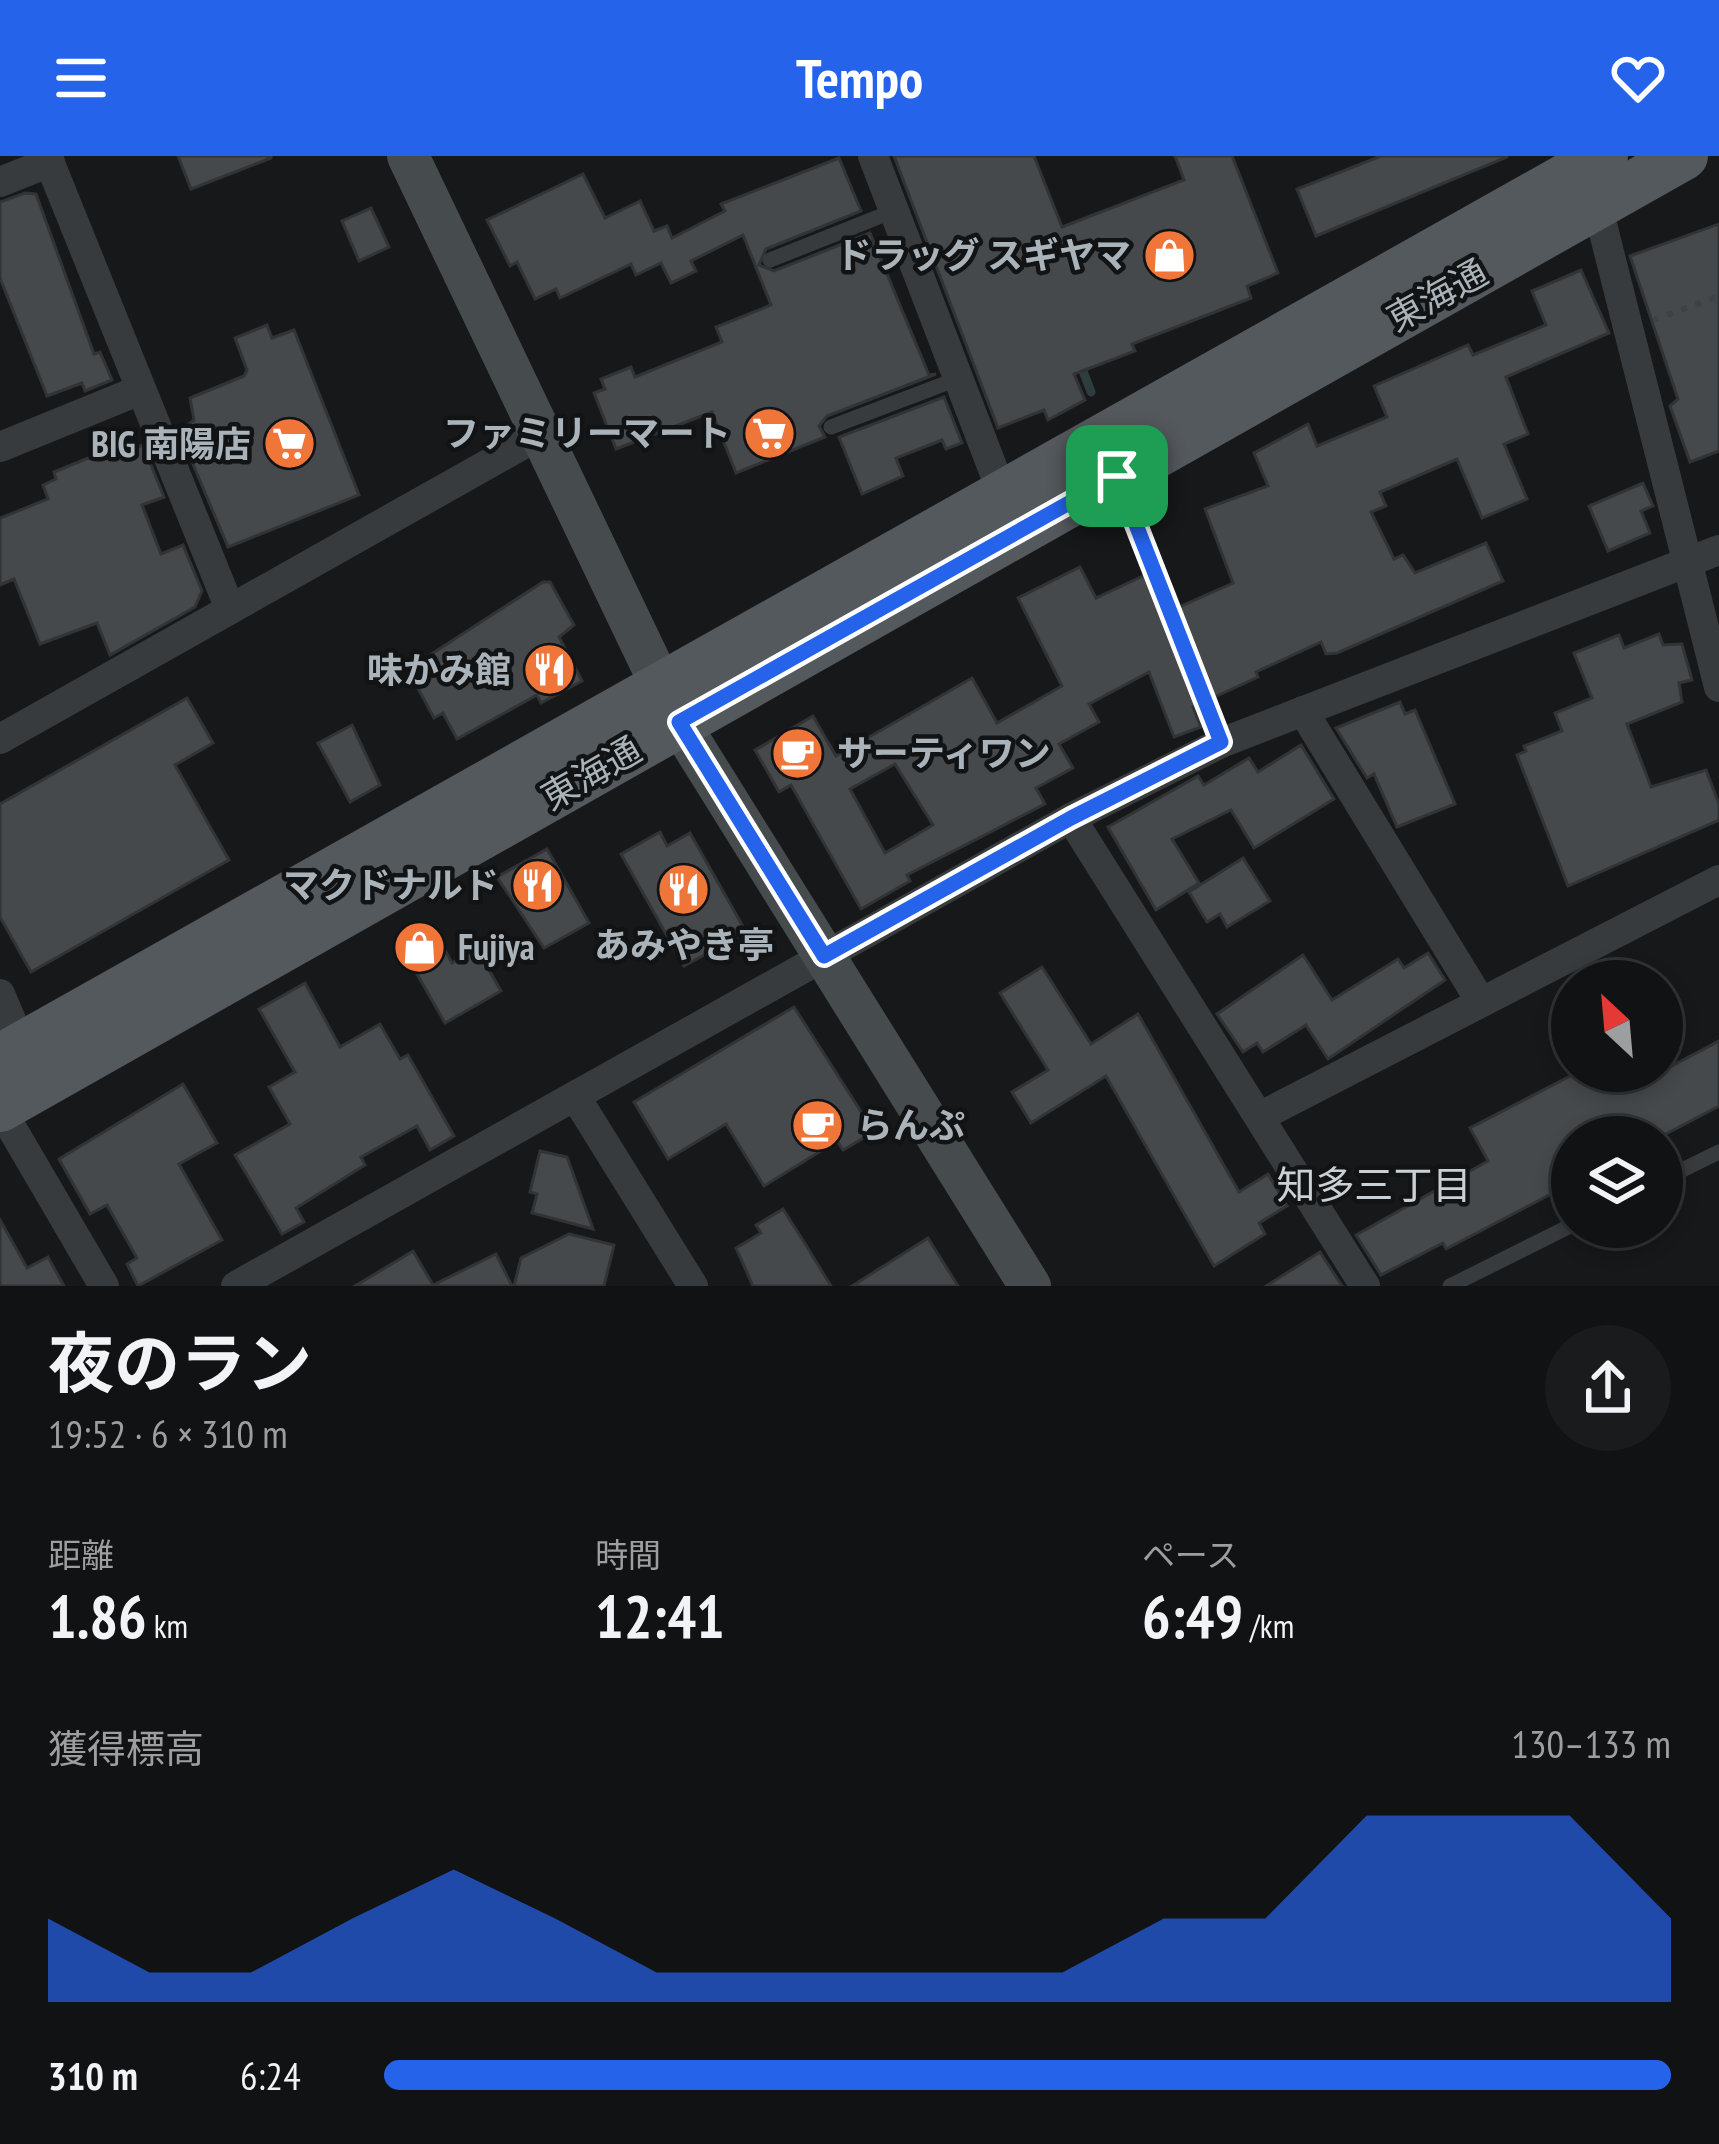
<!DOCTYPE html>
<html lang="ja">
<head>
<meta charset="utf-8">
<style>
  body { margin:0; font-family:"PT Sans Narrow","Noto Sans JP",sans-serif; background:#1a1b1c; color:#f1f3f6; height:100vh; display:flex; flex-direction:column; font-size:45px; white-space:nowrap }
  * { box-sizing:border-box; margin:0 }
  p { font-size:39px; color:#9c9ea0 }
  .icon { flex:none; width:66px; height:66px; fill:none; stroke:currentColor; stroke-width:2; stroke-linecap:round; stroke-linejoin:round }
  .map { position:relative; height:1130px; overflow:hidden }
  .side { display:flex; flex-direction:column; background:#111213; flex:1 }
  .side>* { flex:none }
  .needle { width:78px; rotate:334deg }
  .buttons { position:absolute; left:1551px; top:804px; display:grid; gap:24px }
  .buttons a { display:grid; place-items:center; width:132px; height:132px; border-radius:50%; background:#111213; box-shadow:0 6px 18px #0003,0 0 0 3px #303233; font-size:60px }
  .pin { position:absolute; display:grid; place-items:center; width:102px; height:102px; color:#fff; margin:-51px; border-radius:24px; box-shadow:0 6px 18px #0006 }
  .round { display:grid; place-items:center; flex:none; width:126px; height:126px; border-radius:63px; background:#1a1b1c }
  .headline { display:flex; align-items:center; justify-content:space-between; height:204px; padding:0 48px }
  h1 { font-size:66px; font-weight:700; line-height:90px }
  .metrics { display:grid; grid-template-columns:repeat(3,1fr); gap:18px; height:204px; padding:12px 48px }
  .metrics div { display:grid; align-content:center }
  .metrics b { font-size:60px; font-weight:700 }
  .metrics small { font-size:33px; font-weight:400 }
  .metrics p { font-size:33px }
  .chart { height:336px; padding:24px 48px }
  .chart p { display:flex; justify-content:space-between }
  .chart svg { width:100%; height:216px; margin-top:12px; fill:#2563eb; opacity:.7 }
  ul { padding:0 48px; list-style:none; font-size:39px }
  li { display:grid; grid-template-columns:192px 144px 1fr; align-items:center; height:90px }
  li i { height:30px; border-radius:15px; background:#2563eb }
  header { display:flex; justify-content:space-between; align-items:center; height:156px; padding:0 48px; background:#2563eb; color:#fff; font-size:54px; font-weight:700 }
  .map>svg:first-child { display:block }
</style>
</head>
<body>
<header><svg class="icon" aria-label="menu" viewBox="0 0 24 24"><path d="M4 6h16M4 12h16M4 18h16"/></svg>Tempo<svg class="icon" aria-label="heart" viewBox="0 0 24 24"><path d="M12 20l-8-8c-3-5 5-10 8-4 3-6 11-1 8 4z"/></svg></header>
<div class="map">
<svg width="1719" height="1130" viewBox="0 0 1719 1130">
  <rect width="100%" height="100%" fill="#171819"/>
  <g fill="none" stroke-linecap="round" stroke-linejoin="round">
    <path stroke="#2f3d3f" stroke-width="9" d="M1080 207 1091 236"/>
  </g>
  <g fill="#46494c" stroke="#313335" stroke-width="3" fill-rule="evenodd">
    <path d="M178 0H271V2L191 33Z"/>
    <path d="M894 0H1034L1062 71 1184 24 1175 0H1232L1278 117 1247 130 1251 142 1132 188 1135 195 1074 218 1085 244 1048 264 1044 254 998 272Z"/>
    <path d="M1381 0H1507V1L1316 80 1297 33Z"/>
    <path d="M839 2 861 55 766 93 759 109 774 115 870 77 929 219 936 218 827 260 819 270 825 281 736 317 712 256 616 293 594 237 605 233 601 223 631 211 635 221 722 186 716 171 771 149 743 79 691 105 696 115 671 127 661 107 636 119 631 108 560 142 556 133 535 143 517 106 510 110 487 64 583 18 605 62 640 45 654 75 667 70 672 82 725 55 721 48Z"/>
    <path d="M25 37 36 38 94 198 100 196 112 224 85 235 82 227 47 240 0 122V46Z"/>
    <path d="M371 52 389 91 359 105 342 65Z"/>
    <path d="M1719 68V295L1690 306 1670 250 1678 243 1630 100Z"/>
    <path d="M1581 114 1609 177 1506 221 1528 278 1504 288 1527 343 1482 362 1457 303 1380 336 1386 350 1371 356 1394 403 1403 399 1415 417 1486 387 1503 425 1337 497 1326 498 1321 486 1256 516 1258 521 1193 551 1201 571 1174 581 1149 516 1089 548 1099 566 1059 588 1073 612 1036 632 1045 648 907 719 910 725 861 753 791 629 779 636 755 594 813 560 836 600 972 522 997 567 1062 530 1018 442 1080 411 1096 442 1145 419 1163 458 1233 427 1205 353 1268 330 1254 297 1308 268 1317 290 1387 261 1374 230 1468 189 1473 199 1546 169 1532 135ZM895 608 933 669 885 697 850 633Z"/>
    <path d="M267 169 272 182 294 174 359 339 228 391 179 275 194 264 190 242 244 220 247 214 235 182Z"/>
    <path d="M944 241 962 287 946 293 942 284 896 302 903 320 862 338 839 281Z"/>
    <path d="M120 289 122 297 143 289 164 341 142 349 161 398 183 389 202 435 195 451 110 499 97 467 40 488 14 423 0 429V362L48 343 43 329 56 323 54 316Z"/>
    <path d="M1643 327 1653 350 1641 355 1650 377 1608 395 1589 350Z"/>
    <path d="M543 426H550L574 469 559 481 582 525 541 547 537 539 457 583 443 557 434 562 413 523 421 518 416 508Z"/>
    <path d="M1659 478 1663 489 1682 488 1692 524 1679 527 1682 546 1627 568 1651 631 1706 614 1719 648V664L1568 730 1517 599 1526 595 1524 590 1562 575 1555 557 1592 542 1574 497 1619 479 1624 492Z"/>
    <path d="M187 542 213 587 175 609 229 704 31 816 0 761V648Z"/>
    <path d="M1400 546 1405 558 1415 554 1455 648 1397 671 1374 618 1367 622 1336 572Z"/>
    <path d="M352 569 380 629 350 646 318 587Z"/>
    <path d="M1301 589 1334 643 1254 692 1231 654 1172 683 1199 727 1156 754 1108 671 1198 620 1204 629 1249 602 1258 616Z"/>
    <path d="M660 676 667 690 690 677 746 776 684 810 621 698Z"/>
    <path d="M547 693 589 767 544 792 497 721Z"/>
    <path d="M1243 702 1270 745 1227 771 1220 758 1207 766 1189 736Z"/>
    <path d="M433 772 452 807 477 793 501 835 445 867 401 790Z"/>
    <path d="M1428 797 1445 824 1328 903 1306 869 1263 896 1257 887 1243 896 1217 858 1303 799 1332 844 1398 803 1404 812Z"/>
    <path d="M1042 811 1091 888 1138 858 1239 1036 1268 1018 1287 1050 1259 1067 1265 1078 1214 1110 1106 920 1031 967 1012 936 1048 914 1000 837Z"/>
    <path d="M305 827 340 891 380 868 400 903 408 899 454 980 430 994 417 970 361 1001 365 1009 296 1052 304 1066 282 1078 235 999 290 968 269 931 295 916 259 853Z"/>
    <path d="M794 851 874 976 843 994 837 985 764 1030 726 968 668 1003 634 946Z"/>
    <path d="M1719 885V950L1660 981H1572V1027L1446 1093 1443 1087 1381 1119 1356 1079 1488 1005 1470 972 1580 915H1662Z"/>
    <path d="M183 928 217 987 179 1008 222 1084 138 1130 127 1108 137 1102 107 1049 90 1058 59 1003Z"/>
    <path d="M540 995 567 1001 593 1073 532 1057 537 1038 530 1036Z"/>
    <path d="M783 1053 804 1086 831 1130H753L736 1092 761 1077 756 1069Z"/>
    <path d="M0 1064 27 1112 48 1101 64 1130H0Z"/>
    <path d="M569 1078 614 1089 604 1130H514L521 1102Z"/>
    <path d="M928 1082 958 1130H852Z"/>
    <path d="M413 1095 433 1129 496 1098 512 1130H355Z"/>
    <path d="M1320 1096 1342 1130H1266Z"/>
  </g>
  <g fill="none" stroke-linecap="round" stroke-linejoin="round">
    <g stroke="#3e4245" stroke-width="6" stroke-dasharray="6 9" stroke-linecap="butt">
      <path d="M1653 164 1719 140"/>
      <path d="M1131 355 1211 561"/>
    </g>
    <g stroke="#383b3e" stroke-width="15">
      <path d="M770 104 891 56"/>
      <path d="M831 271 957 223"/>
      <path d="M1662 1024 1719 996"/>
      <path d="M1450 1130 1572 1069"/>
    </g>
    <g stroke="#383b3e" stroke-width="30">
      <path d="M47 0 230 453"/>
      <path d="M873 0 1003 339"/>
      <path d="M0 26 50 6"/>
      <path d="M1594 37 1719 531"/>
      <path d="M0 291 140 234"/>
      <path d="M1303 555 1481 846"/>
      <path d="M0 583 543 277"/>
      <path d="M1071 662 1365 1130"/>
      <path d="M0 838 22 890"/>
      <path d="M575 940 693 1130"/>
      <path d="M0 952 104 1130"/>
      <path d="M1259 961 1719 724"/>
      <path d="M236 1130 1071 662 1221 587 1719 394"/>
    </g>
    <path stroke="#464b4e" stroke-width="42" d="M408 0 679 567 1030 1130"/>
    <g stroke="#54595d" stroke-width="48">
      <path d="M0 902 1604 0"/>
      <path d="M0 952 1684 0"/>
    </g>
  </g>
  <g fill="none" stroke-linecap="round" stroke-linejoin="round">
    <defs>
      <path id="route" d="M1117 320 1221 586 1071 662 824 800 679 566Z"/>
    </defs>
    <use href="#route" stroke="#fff" stroke-width="24"/>
    <use href="#route" stroke="#2563eb" stroke-width="15"/>
  </g>
  <defs>
    <symbol id="shop-disc" viewBox="-11 -11 22 22"><circle r="9.5" fill="#f07538" stroke="#121314"/><path d="M-5-2.5h2.3a2.7 3.5 0 0 1 5.4 0H5L5.5 6h-11ZM-1.5-2.5h3a1.5 2.3 0 0 0-3 0Z" fill="#fff"/></symbol>
    <symbol id="supermarket-disc" viewBox="-11 -11 22 22"><circle r="9.5" fill="#f07538" stroke="#121314"/><path d="M-6-5.5h2.5l.6 2H6L4.5 2H-2.5L-4.4-4H-6ZM-1.5 3.2a1.3 1.3 0 1 0 .1 0ZM3 3.2a1.3 1.3 0 1 0 .1 0Z" fill="#fff"/></symbol>
    <symbol id="restaurant-disc" viewBox="-11 -11 22 22"><circle r="9.5" fill="#f07538" stroke="#121314"/><path d="M-5-6h1v4h1v-4h1v4h1v-4h1v5L-1.5 .5V6h-2V.5L-5-1ZM5-6V6H3V1.5H1.5Q1.5-4 5-6Z" fill="#fff"/></symbol>
    <symbol id="cafe-disc" viewBox="-11 -11 22 22"><circle r="9.5" fill="#f07538" stroke="#121314"/><path d="M-5.5-4.5H6V0H3Q3 3.5 0 3.5H-2.5Q-5.5 3.5-5.5 0ZM3-3.2v2h1.7v-2ZM-6 4.5H4V6H-6Z" fill="#fff"/></symbol>
  </defs>
  <g fill-rule="evenodd">
    <use href="#shop-disc" x="1140" y="70" width="59" height="59"/>
    <use href="#supermarket-disc" x="740" y="248" width="59" height="59"/>
    <use href="#supermarket-disc" x="260" y="258" width="59" height="59"/>
    <use href="#restaurant-disc" x="520" y="484" width="59" height="59"/>
    <use href="#cafe-disc" x="768" y="568" width="59" height="59"/>
    <use href="#restaurant-disc" x="508" y="700" width="59" height="59"/>
    <use href="#restaurant-disc" x="654" y="704" width="59" height="59"/>
    <use href="#shop-disc" x="390" y="762" width="59" height="59"/>
    <use href="#cafe-disc" x="788" y="940" width="59" height="59"/>
  </g>
  <g text-anchor="middle" stroke-width="9" stroke-linejoin="round" paint-order="stroke">
    <g font-size="36" font-weight="bold" fill="#a9b3b9" stroke="#121314" text-anchor="end">
      <text x="1131" y="112">ドラッグ スギヤマ</text>
      <text x="731" y="290">ファミリーマート</text>
      <text x="251" y="301">BIG 南陽店</text>
      <text x="511" y="527">味かみ館</text>
      <text x="837" y="610" text-anchor="start">サーティワン</text>
      <text x="499" y="742">マクドナルド</text>
      <text x="684" y="802" text-anchor="middle">あみやき亭</text>
      <text x="458" y="804" text-anchor="start">Fujiya</text>
      <text x="857" y="982" text-anchor="start">らんぷ</text>
    </g>
    <g font-size="36" fill="#a9b3b9" stroke="#121314">
      <text transform="translate(1437 139) rotate(-29)" y="13">東海通</text>
      <text transform="translate(591 617) rotate(-30)" y="13">東海通</text>
    </g>
    <g font-size="39" fill="#cad1d5" stroke="#121314">
      <text x="1374" y="1043">知多三丁目</text>
    </g>
  </g>
</svg>
<div class="buttons">
<a><svg class="needle" viewBox="-14 -14 28 28"><path d="M0-13l5 13h-10z" fill="#e53935"/><path d="M0 13l5-13h-10z" fill="#9c9ea0"/></svg></a>
<a><svg class="icon" aria-label="layers" viewBox="0 0 24 24"><path d="M12 4l9 5-9 5-9-5zM3 14l9 5 9-5"/></svg></a>
</div>
<div class="pin" style="left:1117px;top:320px;background:#1e9e55"><svg class="icon" aria-label="arrive" viewBox="0 0 24 24"><path d="M6 21V4h12l-3 4 3 4H6"/></svg></div>
</div>
<section class="side">
<div class="headline"><div><h1>夜のラン</h1><p>19:52 · 6 × 310 m</p></div><a class="round"><svg class="icon" aria-label="share" viewBox="0 0 24 24"><path d="M12 15V3M7 8l5-5 5 5M5 13v7h14v-7"/></svg></a></div>
<div class="metrics">
<div><p>距離</p><b>1.86<small> km</small></b></div>
<div><p>時間</p><b>12:41</b></div>
<div><p>ペース</p><b>6:49<small> /km</small></b></div>
</div>
<div class="chart"><p><span>獲得標高</span>130–133 m</p>
<svg viewBox="0 0 160 44" preserveAspectRatio="none"><path d="M0 44V27L10 38L20 38L30 27L40 17L50 27L60 38L70 38L80 38L90 38L100 38L110 27L120 27L130 6L140 6L150 6L160 27V44z"/></svg>
</div>
<ul>
<li><b>310 m</b>6:24<i style="width:100%"></i></li>
</ul>
</section>
</body>
</html>
